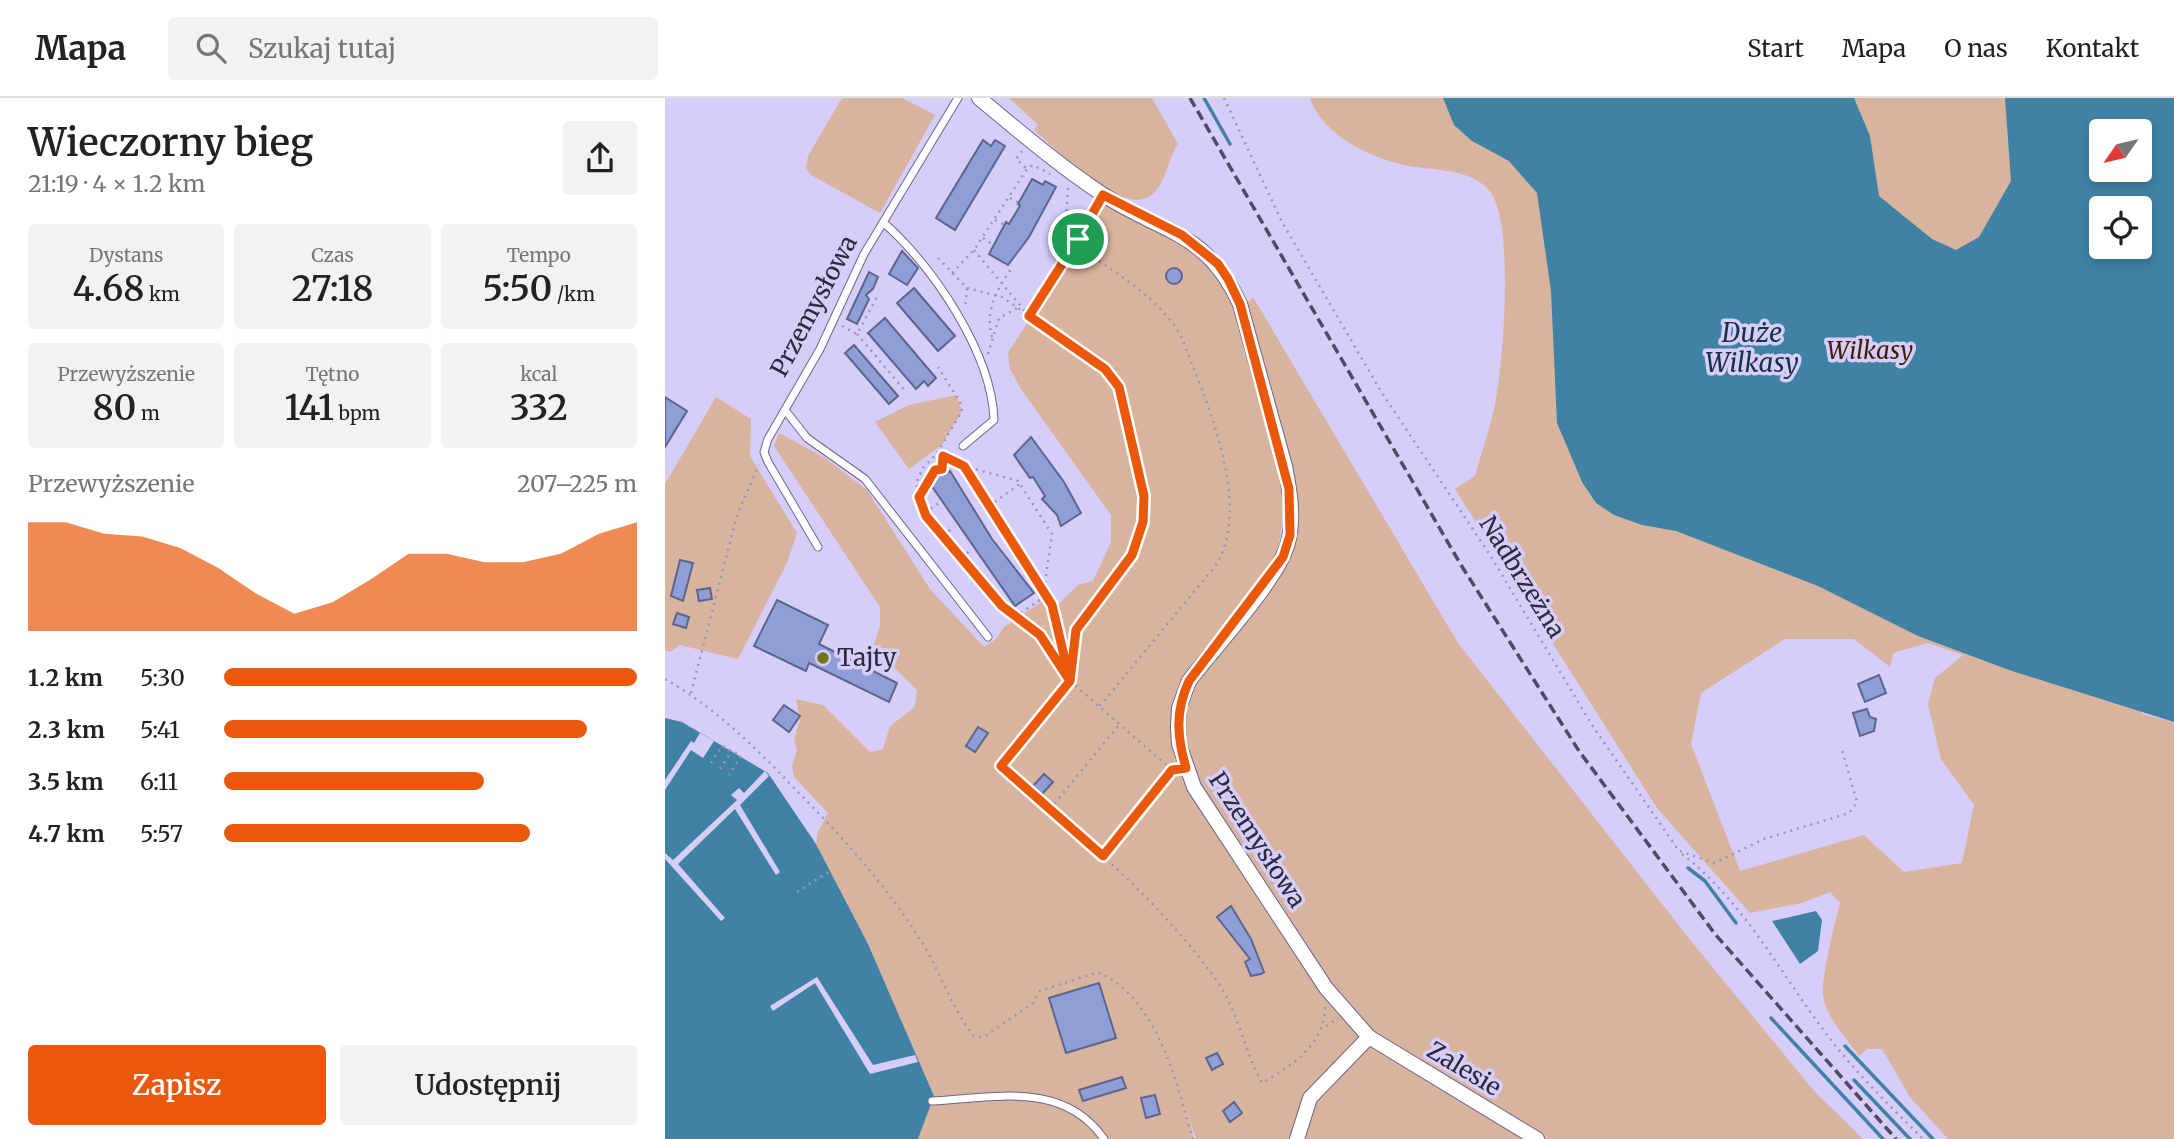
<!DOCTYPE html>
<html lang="pl">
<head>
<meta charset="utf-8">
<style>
  body { margin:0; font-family:Merriweather,serif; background:#f2f2f2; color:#222; height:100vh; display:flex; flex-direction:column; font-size:26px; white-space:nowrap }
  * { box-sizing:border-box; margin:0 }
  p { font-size:23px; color:#767676 }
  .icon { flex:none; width:38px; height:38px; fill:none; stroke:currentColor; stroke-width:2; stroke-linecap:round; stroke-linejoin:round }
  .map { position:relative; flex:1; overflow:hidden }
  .sheet { display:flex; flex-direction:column; background:#fff; width:665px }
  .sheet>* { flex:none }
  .needle { width:46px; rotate:236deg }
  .buttons { position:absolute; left:1424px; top:21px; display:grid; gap:14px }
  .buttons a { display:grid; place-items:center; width:63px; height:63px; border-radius:7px; background:#fff; box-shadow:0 4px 10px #0003; font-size:35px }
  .pin { position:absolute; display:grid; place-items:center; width:60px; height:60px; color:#fff; margin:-30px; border:4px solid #fff; border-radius:50%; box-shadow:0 2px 7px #0007 }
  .round { display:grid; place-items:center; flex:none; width:74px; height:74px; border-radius:7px; background:#f2f2f2 }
  .overview { display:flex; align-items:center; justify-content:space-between; height:119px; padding:0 28px }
  h1 { font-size:38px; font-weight:600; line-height:52px }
  .figures { display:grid; grid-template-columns:repeat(3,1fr); gap:10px; height:119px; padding:7px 28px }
  .figures div { display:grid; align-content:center; border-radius:7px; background:#f2f2f2; text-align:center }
  .figures b { font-size:35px; font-weight:600 }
  .figures small { font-size:19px; font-weight:400 }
  .figures p { font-size:19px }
  .chart { height:196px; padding:14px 28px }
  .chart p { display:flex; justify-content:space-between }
  .chart svg { width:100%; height:126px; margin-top:7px; fill:#ea580c; opacity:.7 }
  .action { display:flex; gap:14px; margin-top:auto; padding:14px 28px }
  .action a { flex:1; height:80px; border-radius:7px; background:#ea580c; color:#fff; font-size:28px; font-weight:600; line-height:80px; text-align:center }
  .action a+a { background:#f2f2f2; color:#222 }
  ul { padding:0 28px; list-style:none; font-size:23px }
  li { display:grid; grid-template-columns:112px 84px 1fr; align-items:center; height:52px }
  li i { height:18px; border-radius:9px; background:#ea580c }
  header { display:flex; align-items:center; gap:42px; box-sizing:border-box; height:98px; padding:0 35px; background:#fff; border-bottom:2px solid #e0e0e0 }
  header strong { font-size:33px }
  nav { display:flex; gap:38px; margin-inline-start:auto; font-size:24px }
  .search { width:490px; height:63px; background:#f2f2f2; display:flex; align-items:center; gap:18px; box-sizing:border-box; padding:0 24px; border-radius:7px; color:#767676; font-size:26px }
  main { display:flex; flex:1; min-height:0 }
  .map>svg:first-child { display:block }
</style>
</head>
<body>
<header>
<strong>Mapa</strong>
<div class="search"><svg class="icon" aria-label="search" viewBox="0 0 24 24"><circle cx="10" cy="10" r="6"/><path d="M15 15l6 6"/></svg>Szukaj tutaj</div>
<nav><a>Start</a><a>Mapa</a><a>O nas</a><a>Kontakt</a></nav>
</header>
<main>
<section class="sheet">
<div class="overview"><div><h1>Wieczorny bieg</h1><p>21:19 · 4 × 1.2 km</p></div><a class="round"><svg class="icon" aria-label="share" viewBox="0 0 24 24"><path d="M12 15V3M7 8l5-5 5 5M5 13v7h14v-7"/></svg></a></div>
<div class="figures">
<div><p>Dystans</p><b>4.68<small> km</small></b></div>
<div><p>Czas</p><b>27:18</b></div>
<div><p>Tempo</p><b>5:50<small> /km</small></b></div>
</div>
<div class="figures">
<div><p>Przewyższenie</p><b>80<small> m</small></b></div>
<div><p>Tętno</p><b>141<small> bpm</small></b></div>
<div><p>kcal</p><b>332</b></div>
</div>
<div class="chart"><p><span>Przewyższenie</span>207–225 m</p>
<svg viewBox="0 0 160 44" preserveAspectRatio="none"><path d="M0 44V6L10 6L20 10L30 11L40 15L50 22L60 31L70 38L80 34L90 26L100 17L110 17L120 20L130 20L140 17L150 10L160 6V44z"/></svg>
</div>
<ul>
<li><b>1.2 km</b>5:30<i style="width:100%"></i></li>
<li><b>2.3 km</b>5:41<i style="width:88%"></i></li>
<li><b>3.5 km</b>6:11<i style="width:63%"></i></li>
<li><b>4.7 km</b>5:57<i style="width:74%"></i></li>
</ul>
<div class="action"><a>Zapisz</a><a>Udostępnij</a></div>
</section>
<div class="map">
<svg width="1509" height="1041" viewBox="0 0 1509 1041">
  <rect width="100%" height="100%" fill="#d6cdfa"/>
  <g fill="#d8b49e" fill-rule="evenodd">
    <path d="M177 0H237L270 17 215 115 146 77 141 70 143 58Z"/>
    <path d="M344 0H487L513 46C504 59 502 77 493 90 466 131 393 52 369 32L373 27Z"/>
    <path d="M645 0H1509L1477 616 1509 624V1041H1283L1245 999 1217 951H1202L1194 958C1182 941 1160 918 1158 897 1156 880 1170 824 1175 805L1165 794 1137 805 1085 815 992 710 790 391 810 378C816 356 824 334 829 311 838 272 851 119 823 91 799 67 761 74 731 65 698 56 656 34 645 0ZM1437 33H1475V72H1437ZM1437 110H1475V149H1437ZM1120 541H1189L1225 569 1228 555 1263 545 1298 557 1270 580 1263 606 1276 661 1309 707 1297 765 1239 774 1199 737 1075 773 1026 646 1036 595Z"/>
    <path d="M439 104 538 157 574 213 588 199 793 545 1026 843 1150 994 1198 1041H531L521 1011 529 1041H253L269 998 203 846 151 746 153 734 163 715 129 679 127 668 132 652 129 641 135 622 131 601 158 607 205 654 218 651 225 628 250 609 252 592 208 549 215 528V509L109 348 114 335 160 360 202 392 265 491 319 549 331 541 339 529 381 501 393 507 413 487 428 483 446 444V417L356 291 345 271 343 255ZM617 377 625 451 524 583 507 622C504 569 588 513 607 467 619 438 619 408 617 377Z"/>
    <path d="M291 297 297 313 277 347 244 371 210 324 244 307Z"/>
    <path d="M51 299 86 321 85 358 132 435 122 465 73 561 15 547 5 554 0 552V386Z"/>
  </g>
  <g fill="#4082a4" fill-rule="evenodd">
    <path d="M778 0H1189L1205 38 1214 98 1267 141 1291 152 1314 139 1346 83 1340 0H1509V624L1344 572 1253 538 1153 488 1011 433 977 427 949 417 931 405 917 384 892 325 886 193 872 95 844 63 807 43 789 27ZM1437 33H1475V72H1437ZM1437 110H1475V149H1437Z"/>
    <path d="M0 620 17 624 103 675 151 746 203 846 269 998 253 1041H0Z"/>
    <path d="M1151 813 1157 822 1153 853 1135 866 1107 823Z"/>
  </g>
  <g fill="#d6cdfa">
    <path d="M35 635 49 643 38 660 26 652 0 692V682L26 643 29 645Z"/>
    <path d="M100 673 104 678 75 707 115 774 111 777 70 711 13 766 60 820 56 823 0 761V755L8 762 72 702 66 697 74 690 79 695Z"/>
    <path d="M152 879 208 967 250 957 253 964 205 976 150 885 108 913 105 908Z"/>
  </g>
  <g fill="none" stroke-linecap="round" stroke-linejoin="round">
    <g stroke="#4082a4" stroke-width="3.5">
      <path d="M539 0 565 46"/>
      <path d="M1023 770 1040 783 1071 825"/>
      <path d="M1106 920 1218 1041"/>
      <path d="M1180 948 1268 1041"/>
      <path d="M1189 982 1245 1041"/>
    </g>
  </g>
  <g fill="#909ed7" stroke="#5c668c" stroke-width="2">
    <path d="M318 42 326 48 330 42 340 48 290 132 271 120Z"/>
    <path d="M367 81 378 87 380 83 391 89 364 139 343 167 324 156 341 124 344 126 355 108 353 106Z"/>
    <path d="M237 153 253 170 242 187 224 176Z"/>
    <circle cx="509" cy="178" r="8"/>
    <path d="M204 174 213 179 208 191 201 197 204 201 192 226 182 221Z"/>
    <path d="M249 190 290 238 273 253 232 205Z"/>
    <path d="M220 220 271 280 263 288 259 283 251 291 203 235Z"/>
    <path d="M189 247 233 298 224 306 180 255Z"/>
    <path d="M0 299 22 313 0 349Z"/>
    <path d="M366 339 399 384 416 415 396 428 392 417 377 401 380 398 368 379 365 380 349 357Z"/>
    <path d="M285 373 327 441 369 495 350 508 266 387 274 374 280 377Z"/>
    <path d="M15 462 28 465 18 503 6 498Z"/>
    <path d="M45 490 47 501 34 503 32 492Z"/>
    <path d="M112 502 163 527 154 546 232 585 224 604 144 565 141 573 89 548Z"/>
    <path d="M12 515 24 519 21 530 8 526Z"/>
    <path d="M1214 577 1221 595 1200 604 1193 586Z"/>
    <path d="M119 607 135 618 124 634 108 622Z"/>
    <path d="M1202 611 1205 619 1211 621 1209 633 1195 638 1188 615Z"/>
    <path d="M313 629 323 635 310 654 301 648Z"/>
    <path d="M379 676 388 684 377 696 368 688Z"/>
    <path d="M566 808 586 841 599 874 596 876 586 878 580 864 585 861 552 819Z"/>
    <path d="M434 885 451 940 401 955 384 900Z"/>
    <path d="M552 955 558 966 547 972 541 960Z"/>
    <path d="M457 979 461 990 418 1003 414 992Z"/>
    <path d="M490 997 495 1016 481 1020 476 1000Z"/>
    <path d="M569 1004 577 1015 565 1024 558 1013Z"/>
  </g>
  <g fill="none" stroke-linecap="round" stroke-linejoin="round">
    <defs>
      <g id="lane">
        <path d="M220 126C268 168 327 256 329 322L298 348"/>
        <path d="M120 312 142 340 200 381 323 539"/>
        <path d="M153 449 103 364 99 354 103 341 155 251 199 156 293 0"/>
        <path d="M267 1003C329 1000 398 982 439 1041"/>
      </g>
      <g id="street">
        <path d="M314 0C354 33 393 67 437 96 498 136 541 132 575 206L620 368C625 393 630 422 622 448 611 484 549 550 524 583L514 610 513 629 514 646 529 689 661 890 704 939 872 1041"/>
        <path d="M632 1041 645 1000 704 939"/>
      </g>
    </defs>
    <use href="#lane" stroke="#6d658c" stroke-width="9"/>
    <use href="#street" stroke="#6d658c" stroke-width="16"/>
    <g stroke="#9a94b7" stroke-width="2.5" stroke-dasharray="2 5" stroke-linecap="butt">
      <path d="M559 0 617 124 717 295 825 457 927 627 1014 753 1050 765 1099 741 1184 715 1192 704 1177 652"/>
      <path d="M357 53 351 61 362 71"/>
      <path d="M403 90 401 124 413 141"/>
      <path d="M345 100 354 105"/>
      <path d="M432 109 364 218 440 271 454 289 480 412 473 440 460 469 411 532 405 583 336 668C412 735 492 799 552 883 573 913 579 952 597 985 628 967 659 947 660 909"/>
      <path d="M330 122 340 127"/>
      <path d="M318 140 327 146"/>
      <path d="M411 147C448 174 492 197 516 238 539 298 589 405 551 467L434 609"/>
      <path d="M309 152 364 218"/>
      <path d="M273 160 302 190 300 211"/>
      <path d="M287 175 309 152 362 71 368 67 385 76"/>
      <path d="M302 190 337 199 359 214"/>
      <path d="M177 228 192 236 212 199"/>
      <path d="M192 236 241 294"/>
      <path d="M327 239C320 212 331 192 347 170"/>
      <path d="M323 256 334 220 352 210"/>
      <path d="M272 355 297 313 295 304 273 269"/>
      <path d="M299 368 387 507 404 579"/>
      <path d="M254 399 270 372 277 371 278 358"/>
      <path d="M324 408 355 386"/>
      <path d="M260 415 274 405"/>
      <path d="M278 437 290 429"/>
      <path d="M296 459 305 453"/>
      <path d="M350 519 378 500 387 436 353 383 299 368 272 355 258 370 251 385 261 418 337 508 350 519 352 521 375 537 403 582"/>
      <path d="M0 581C51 610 93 652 133 694 178 740 220 786 255 841 275 872 286 910 309 938L319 939 368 905 375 893 433 874C494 902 510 982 528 1041"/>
      <path d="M405 583 507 672 510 671"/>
      <path d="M26 595 72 417 94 367"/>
      <path d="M46 665 57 648 76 658 64 677"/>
      <path d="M55 671 67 653"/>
      <path d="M385 711 454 627"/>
      <path d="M1017 756C1078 803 1114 873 1160 934 1188 972 1224 1007 1258 1041"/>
      <path d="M438 758 507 672"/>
      <path d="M132 794 165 773"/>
      <path d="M661 928 673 920"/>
    </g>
    <use href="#lane" stroke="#fff" stroke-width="7"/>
    <use href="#street" stroke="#fff" stroke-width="14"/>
    <path stroke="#504b62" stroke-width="3.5" stroke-dasharray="10 5" stroke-linecap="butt" d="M525 0 796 467 914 653 1050 836 1231 1041"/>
  </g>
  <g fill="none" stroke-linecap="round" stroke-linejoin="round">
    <defs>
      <path id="route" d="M413 141 364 218 440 271 454 289 479 398 478 424 467 457 411 532 405 583 375 537 337 508 261 418 254 399 270 372 277 371 278 358 299 368 387 507 405 583 336 668 438 758 507 672 521 670C512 639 510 613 524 583L618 459 625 437 624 391 575 206 563 181 553 166 517 137 438 97 413 141"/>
    </defs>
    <use href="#route" stroke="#fff" stroke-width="14"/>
    <use href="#route" stroke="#ea580c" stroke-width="9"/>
  </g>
  <circle fill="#6f761e" stroke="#d6cdfa" stroke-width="2.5" cx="158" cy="560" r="7"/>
  <g text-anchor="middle" stroke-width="7" stroke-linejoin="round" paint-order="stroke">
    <g font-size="24" fill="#2d2a3b" stroke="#d6cdfa">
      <text transform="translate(149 208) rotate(-62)" y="8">Przemysłowa</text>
      <text transform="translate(857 479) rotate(58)" y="8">Nadbrzeżna</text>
      <text transform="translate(592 742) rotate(57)" y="8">Przemysłowa</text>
      <text transform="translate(799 971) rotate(31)" y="8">Zalesie</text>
    </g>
    <g font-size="24" font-style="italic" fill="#421d01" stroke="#d6cdfa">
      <text x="1205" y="261">Wilkasy</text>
    </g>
    <g font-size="24" fill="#2d2a3b" stroke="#d6cdfa" text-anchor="start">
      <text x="172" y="568">Tajty</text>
    </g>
    <g font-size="26" font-style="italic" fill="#153343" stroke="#d6cdfa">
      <text x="1087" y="244">Duże<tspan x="1087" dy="30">Wilkasy</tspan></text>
    </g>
  </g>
</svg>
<div class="buttons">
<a><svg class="needle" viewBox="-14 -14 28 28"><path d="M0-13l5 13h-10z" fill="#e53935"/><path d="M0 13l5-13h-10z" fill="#767676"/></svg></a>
<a><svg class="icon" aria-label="locate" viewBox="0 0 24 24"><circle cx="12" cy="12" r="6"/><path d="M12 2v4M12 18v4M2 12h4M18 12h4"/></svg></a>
</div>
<div class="pin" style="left:413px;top:141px;background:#1e9e55"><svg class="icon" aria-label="arrive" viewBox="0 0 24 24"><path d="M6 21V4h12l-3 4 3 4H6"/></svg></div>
</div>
</main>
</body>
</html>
